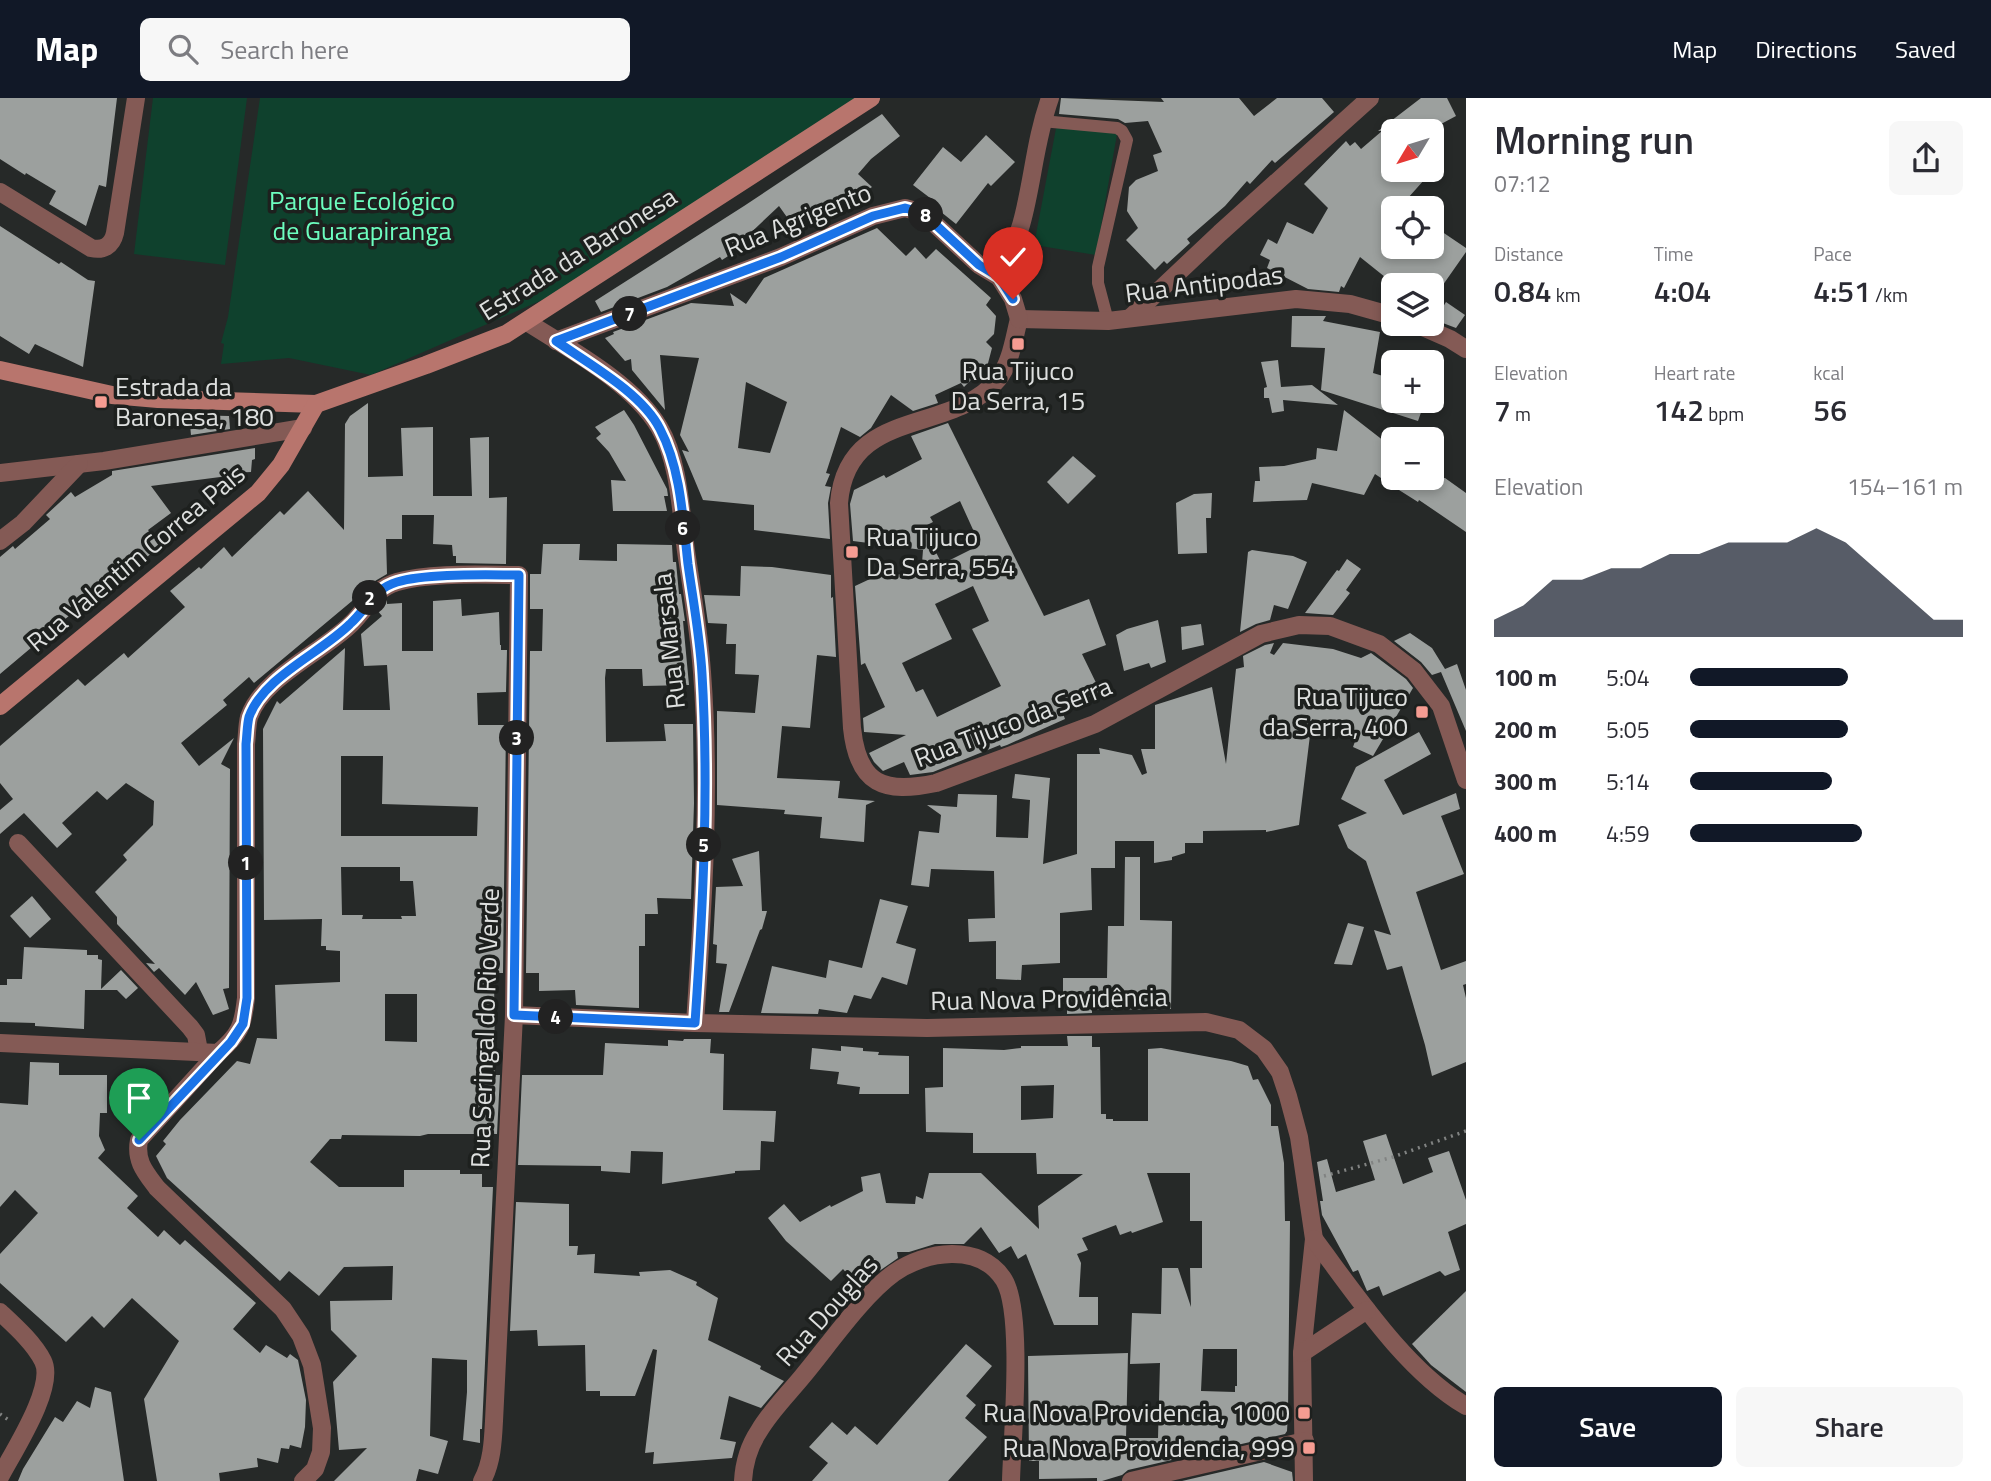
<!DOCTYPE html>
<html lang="en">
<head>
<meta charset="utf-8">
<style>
  body { margin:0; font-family:"Titillium Web",sans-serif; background:#f7f7f7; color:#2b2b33; height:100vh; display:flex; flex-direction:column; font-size:26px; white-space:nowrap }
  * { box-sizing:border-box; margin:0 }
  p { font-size:23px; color:#7c7c81 }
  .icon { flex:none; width:38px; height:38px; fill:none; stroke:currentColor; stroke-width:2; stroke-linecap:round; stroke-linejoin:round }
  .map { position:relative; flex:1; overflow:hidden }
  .panel { display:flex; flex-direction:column; background:#fff; width:525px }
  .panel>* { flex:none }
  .needle { width:46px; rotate:232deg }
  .fabs { position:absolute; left:1381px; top:21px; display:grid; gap:14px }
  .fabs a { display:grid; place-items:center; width:63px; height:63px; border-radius:10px; background:#fff; box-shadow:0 4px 10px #0003; font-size:35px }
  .pin { position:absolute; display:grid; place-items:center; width:60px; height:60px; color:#fff; margin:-72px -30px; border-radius:50% 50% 50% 0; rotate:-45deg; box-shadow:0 0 7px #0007 }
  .pin .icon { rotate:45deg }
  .km { position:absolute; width:35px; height:35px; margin:-18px; border-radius:50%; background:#222; color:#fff; font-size:19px; line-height:35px; text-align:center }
  .round { display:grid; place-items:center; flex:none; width:74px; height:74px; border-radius:10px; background:#f7f7f7 }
  .summary { display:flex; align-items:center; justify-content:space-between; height:119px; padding:0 28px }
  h1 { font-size:38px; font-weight:600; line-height:52px }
  .metrics { display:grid; grid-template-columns:repeat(3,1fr); gap:10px; height:119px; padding:7px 28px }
  .metrics div { display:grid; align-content:center }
  .metrics b { font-size:30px; font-weight:600 }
  .metrics small { font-size:19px; font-weight:400 }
  .metrics p { font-size:19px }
  .chart { height:196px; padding:14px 28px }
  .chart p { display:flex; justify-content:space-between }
  .chart svg { width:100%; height:126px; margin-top:7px; fill:#111827; opacity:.7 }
  .button { display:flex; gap:14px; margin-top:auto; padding:14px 28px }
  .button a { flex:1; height:80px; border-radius:10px; background:#111827; color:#fff; font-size:28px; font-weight:600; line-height:80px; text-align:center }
  .button a+a { background:#f7f7f7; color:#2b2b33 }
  ul { padding:0 28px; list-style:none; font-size:23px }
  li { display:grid; grid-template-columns:112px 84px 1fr; align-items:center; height:52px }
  li i { height:18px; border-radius:9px; background:#111827 }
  header { display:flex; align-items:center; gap:42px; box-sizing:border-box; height:98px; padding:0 35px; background:#111827; color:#fff }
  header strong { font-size:33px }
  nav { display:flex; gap:38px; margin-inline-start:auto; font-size:24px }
  .search { width:490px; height:63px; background:#f7f7f7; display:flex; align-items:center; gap:18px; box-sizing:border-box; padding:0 24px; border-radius:10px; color:#7c7c81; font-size:26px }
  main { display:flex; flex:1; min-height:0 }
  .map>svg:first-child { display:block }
</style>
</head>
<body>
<header>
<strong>Map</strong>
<div class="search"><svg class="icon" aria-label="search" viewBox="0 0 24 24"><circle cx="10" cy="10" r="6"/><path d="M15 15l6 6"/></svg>Search here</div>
<nav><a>Map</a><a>Directions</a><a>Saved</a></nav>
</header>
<main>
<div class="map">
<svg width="1466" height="1383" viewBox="0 0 1466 1383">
  <rect width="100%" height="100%" fill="#262928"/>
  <g fill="#0f412d">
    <path d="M153 0H247L225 167 134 156Z"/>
    <path d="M260 0H861L567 191 371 277 289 260 221 266 224 246 221 245 228 219Z"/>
    <path d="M1057 25 1117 36 1096 157 1034 147Z"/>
  </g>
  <g fill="#9ca09e" fill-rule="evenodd">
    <path d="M0 0H117L106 89 99 87 86 128 49 106 56 93 26 75 25 77 0 61Z"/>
    <path d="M1061 0 1164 4 1161 0H1239L1254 18 1277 0H1322L1334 14 1275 65 1272 62 1250 86 1247 83 1225 108 1187 141 1190 145 1167 166 1164 163 1155 172 1126 142 1138 130 1127 113 1129 89 1136 82 1158 73 1153 57 1162 54 1148 23 1125 25 1118 21 1059 16Z"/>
    <path d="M1421 0H1447L1456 18 1428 33H1393V72H1433L1399 110H1393V149H1432V127L1466 150V154L1438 194 1432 191V187H1381L1385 179 1360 159 1344 190 1341 188 1339 194 1308 191 1267 170 1270 162 1260 157 1268 141 1277 146 1287 124 1313 136 1328 110 1304 86 1346 43 1350 48 1355 44 1361 51 1382 33H1378Z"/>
    <path d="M882 16 900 38 871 61 858 76 872 89 825 122 816 111 794 129 779 108 743 142 747 146 722 162 720 159 667 189 601 214 595 203 744 108Z"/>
    <path d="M986 37 1015 64 991 88 988 85 956 126 936 110 938 106 913 87 943 49 961 64Z"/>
    <path d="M0 128 59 166 61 164 88 182 95 183 83 269 35 246 29 256 0 238Z"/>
    <path d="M877 130 906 158 915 149 926 161 936 151 991 200 986 207 996 218 994 236 986 244 992 250 987 269H984L964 289 961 285 935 297 938 305 913 313 891 297 871 330 860 339 841 329 826 375 830 376 825 388 831 389 828 405 830 441 754 432V407L703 402 682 352 689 354 680 337 699 260 660 257 665 312 632 272 631 261 625 263 605 240 614 236 613 234 691 205 734 208 730 195 746 206 764 180ZM746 284 787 304 770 355 738 350Z"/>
    <path d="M1446 204 1465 217 1456 230 1435 222Z"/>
    <path d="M1292 218H1326L1323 223 1380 234 1373 275 1393 281V303H1425L1418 323 1321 292 1325 250 1291 249Z"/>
    <path d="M1278 262 1281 289 1312 287 1338 307 1283 302 1284 313 1272 315 1269 300H1264V290L1267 289 1261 264Z"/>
    <path d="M368 305V379L403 378 401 330 433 329V398H472L470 340 489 339V400L507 399 506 466 456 465V458H453L452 447 433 446 434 417H402V441H386L387 476 375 483 358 500V498L254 585 249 579 223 602 227 607 181 645 199 668 234 640 221 666 230 671 229 890 223 891 229 911 213 917 196 884 185 897 159 870 154 874 146 865 155 866 117 826V819L95 794 127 762 123 757 153 727 154 703 126 685 107 702 97 693 62 725 72 736 57 750 24 715 0 736V712L13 701 0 685V648L78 581 85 588 124 555 128 560 185 509 170 493 199 469 201 471 224 449 232 459 280 413 284 417 308 393 344 432 345 326 350 318Z"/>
    <path d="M624 312 634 327 667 391 668 398H664L667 413H613L611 382 626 383 609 354 596 340 601 336 595 329Z"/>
    <path d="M1344 312 1393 350V388L1375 376 1364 397 1312 385 1307 402 1253 404 1255 383H1260L1259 369 1284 368 1316 361 1317 350 1337 353Z"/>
    <path d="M189 317 229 318 230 331 191 337Z"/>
    <path d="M948 325 1044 518 1089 501 1106 547 1082 556 1101 595 1061 610 1065 621 1007 647 1001 649 1000 647 933 674 910 677 904 664 883 673 874 664 869 655 906 637 864 634 863 620 885 609 865 565 861 567 855 488 870 481 866 474 921 478 923 452 853 443 850 406 854 392 884 377 886 380 922 361 911 338ZM960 403 980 447 942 466 923 429 933 424 930 419ZM973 488 989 523 972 531 1001 588 937 619 923 591 916 594 902 565 952 541 935 506Z"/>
    <path d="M255 350V361L252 362 251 374 228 375V378L151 388 171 415 148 432 160 448 85 511 84 509 72 519 70 517 0 576V459L13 448 15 451 50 421 46 417 71 394 75 399 112 377V373Z"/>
    <path d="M1073 358 1096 378 1068 406 1047 384Z"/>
    <path d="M1408 380H1445L1466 395V434L1419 402 1418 404 1399 392Z"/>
    <path d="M1212 395 1211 420H1206L1207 455 1178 456 1176 405 1194 396Z"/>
    <path d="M543 446H580L579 462 617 463V446L672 447 673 464H676L679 496H681L685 523H683L689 587 643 588 642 571H606L605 580 606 644 666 643 664 626H693L694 705 691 801 657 800 658 816H645V848H639V910L576 907 575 892 539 893V875H526L530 553H542L543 511H530V476H541Z"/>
    <path d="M1252 452 1293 458 1307 464 1288 511 1274 507 1270 522 1256 526 1240 534 1248 454Z"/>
    <path d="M1347 461 1361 471 1346 492 1350 495 1333 517 1305 515 1337 472 1339 473Z"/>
    <path d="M741 468 772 469 831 477V500L833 499 836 559 817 557 810 630 782 628 777 680 840 683 838 700 875 703 866 707 864 744 820 740 822 719 784 716 785 712 717 707V613L755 615 759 577 735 576 736 546H726L727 526 708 525 704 497 740 498Z"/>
    <path d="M461 501 462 518 499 514 500 547H501V552H507L506 594 477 595 478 627H506L503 875H494L495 977H500L497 1036H428L420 1038 342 1037 341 1041H330L310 1064 339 1089H404V1072H460V1076H482V1089H493L482 1331H480V1345L463 1342 467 1294V1262L432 1260 430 1338 448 1343 438 1376 419 1371 416 1383H334L367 1350 339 1352 333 1284 357 1258 331 1232 330 1203 392 1202 393 1168 344 1169 319 1198 289 1173 280 1183 167 1080 156 1058 166 1046 163 1043 180 1022 237 963 250 966 257 940 277 941 275 887 340 884V853L326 852V848H321L322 821 264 822 263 631 277 603 280 606 345 550 343 612H390L387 567 364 568 361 536 382 518 377 512 387 502V506L402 505V553H433V503ZM341 658H383L382 706 478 709 477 738H341ZM341 769H400V783H413L416 818H401L402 821H362L363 817H342ZM385 896H417V944L385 943Z"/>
    <path d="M1158 522 1166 564 1151 570 1149 565 1124 573 1116 537 1127 531Z"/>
    <path d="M1201 526 1204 547 1182 552 1181 529Z"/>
    <path d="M1410 535 1432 550 1445 571 1457 566 1466 592V633L1441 574 1432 577 1421 564 1394 543Z"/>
    <path d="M1274 545 1270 555 1274 557 1283 545 1333 551 1361 560 1371 555 1406 581 1413 590 1373 658 1353 649 1358 635 1312 621 1299 727 1266 734V732L1203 733V745H1185V755L1172 759V762L1154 765V743H1115V770H1091L1092 812 1060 815V865L1022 867 1021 882 996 881V843L969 844 968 821 995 820 994 773 931 771 929 789 911 787 919 733 939 735 941 717 927 707 957 709 958 696 997 697 996 739 1028 740 1030 702 1012 700 1015 676 1050 680 1043 766 1077 756V656H1100L1099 650 1132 657 1142 677 1147 675 1141 651H1155V607L1212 589 1226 666 1236 571 1244 569 1243 558 1265 547Z"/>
    <path d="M1419 634 1431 656 1384 682 1403 717 1456 695 1460 711 1441 718 1464 776 1416 794 1441 872 1466 863V886L1463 887 1466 900V964L1432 978 1425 947 1402 868 1387 872 1374 832 1391 837 1366 763 1348 750 1338 727 1367 715 1341 701 1356 669Z"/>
    <path d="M759 753 762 813H767L762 831 760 832 729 914H719L727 866 716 865 717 847 713 846 716 789 743 788 732 761Z"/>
    <path d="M1125 759H1140V822L1172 823 1171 911 1092 912V915L1067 916V906H1063V880H1107L1108 828H1124Z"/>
    <path d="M32 798 51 821 30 840 10 818Z"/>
    <path d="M880 801 908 808 896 845 916 851 907 887 882 879 871 901 854 897 847 915 819 911 818 916 761 915 772 868 826 880 829 862 862 870Z"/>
    <path d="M1348 825 1364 829 1352 867 1334 866Z"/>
    <path d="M24 849 87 852V857H98V861L102 862 101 891 121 872 138 890 126 901 117 892H85L84 931 35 928V925L0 924V887H7V881H22Z"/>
    <path d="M1067 938H1092V949H1100L1101 1016H1106V1021H1113V1023H1148V951L1161 950 1231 963 1248 968 1253 982 1258 981 1271 1007V1028H1278L1284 1065 1285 1123H1290L1288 1315 1287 1333 1285 1336 1128 1372 1122 1377 1102 1383H1097V1380L1039 1381V1363H1029L1028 1258 1128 1255 1126 1340H1158L1160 1265 1130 1266 1132 1215 1161 1216 1162 1170H1178L1191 1209 1190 1170H1202V1123H1190V1075H1147L1163 1124 1132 1135 1131 1133 1120 1137 1116 1127 1082 1140 1088 1152 1077 1156 1081 1165 1079 1199H1098V1227H1054L1026 1156 1018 1161 1011 1148 999 1155 981 1129 964 1146H935L909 1154H897L898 1160 875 1176 860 1191 843 1171 831 1183 786 1143 768 1120 784 1106 800 1124 830 1107 831 1109 863 1093 861 1079 880 1075 886 1105 915 1106 916 1098 923 1101 929 1075H981L1039 1131 1038 1108 1083 1076H1037L1036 1055H973V1035L926 1034 925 990 943 989V950L1004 952 1021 950V948H1068ZM1054 987 1053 1020 1021 1022V988ZM1203 1251H1237V1288H1235V1294L1201 1293Z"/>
    <path d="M684 941H711L710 955 724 956 723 1012 776 1013 774 1044 761 1043 760 1072 735 1073V1075L662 1086 663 1054 631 1053 630 1075 601 1073V1068L518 1067 522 977H603L605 945 668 948V942L683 943Z"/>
    <path d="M841 948 863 950V953L879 954 878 957 909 958V996H859L860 989 837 986 839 974 810 971 812 950 841 953Z"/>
    <path d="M30 964 59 965V977H107V1015H100L99 1038 105 1052 98 1060 138 1098 127 1110 158 1139 164 1132 180 1147 185 1142 256 1205 233 1231 260 1255 266 1247 287 1260 290 1256 298 1262 306 1302 305 1329 301 1350 290 1347 289 1351 281 1350 278 1365 257 1360 258 1369 219 1375 220 1383H157L144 1301 179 1243 132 1200 104 1230 92 1218 66 1244 0 1185V1156L38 1115 15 1092 0 1109V1005L28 1007Z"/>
    <path d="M1386 1036 1403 1086 1433 1074 1428 1060 1449 1053 1466 1102V1126L1448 1134 1460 1172 1445 1178 1440 1173 1383 1198 1379 1188 1367 1193 1358 1172 1353 1174 1322 1117 1320 1103H1323L1317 1064 1327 1061 1336 1094 1375 1082 1363 1043Z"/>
    <path d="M516 1104 569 1106V1148H578L577 1157 595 1156 594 1175 640 1178 639 1174 670 1172 697 1184 696 1187 718 1200 708 1242 761 1268 760 1271 784 1283 761 1310 729 1298 720 1341 736 1344 732 1360 653 1366 654 1354 645 1355 657 1252 653 1251 635 1298H600V1293H586L585 1247 538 1248 537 1232 510 1233Z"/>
    <path d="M1466 1193V1294L1431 1267 1412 1246Z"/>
    <path d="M966 1246 992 1268 966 1298 976 1307 965 1320 987 1339 948 1383H812L828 1365 809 1349 832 1324 847 1337 855 1328 877 1347Z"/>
    <path d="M95 1289 111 1294 124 1383H18L23 1371 55 1319 63 1324 77 1303 90 1310Z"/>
    <path d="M1264 1364 1292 1374 1293 1383H1182Z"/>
  </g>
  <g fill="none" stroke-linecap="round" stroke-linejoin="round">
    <g stroke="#818382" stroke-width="3.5" stroke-dasharray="2 5" stroke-linecap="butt">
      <path d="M1324 1078 1393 1059 1466 1033"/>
      <path d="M0 1316 10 1323"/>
    </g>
    <path stroke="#845a55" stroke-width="12" d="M1042 23 1117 30 1122 33 1127 42 1098 169V185L1108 223"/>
    <g stroke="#845a55" stroke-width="18">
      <path d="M0 94 91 150C103 153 112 148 115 135L136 0"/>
      <path d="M999 179C1034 120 1028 62 1050 0"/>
      <path d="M1130 220 1220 135 1370 0"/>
      <path d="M1019 221C1014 240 1011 265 998 281 953 338 847 307 839 405L852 630C858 687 884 696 936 685L1095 626 1261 536 1299 527 1330 528 1379 546 1414 573 1441 608 1466 682"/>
      <path d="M1019 221 1108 223 1296 201 1350 206 1393 218"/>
      <path d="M527 224C569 251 633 285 659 329 679 362 681 415 686 453 692 493 699 534 702 574 711 691 703 809 695 925"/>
      <path d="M1416 226 1450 241 1466 251"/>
      <path d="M556 243 781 159 873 118 905 110 923 115 979 167 999 179 1013 201 1019 221"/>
      <path d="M0 375 104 363 303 330"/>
      <path d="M0 443 23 425 79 366"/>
      <path d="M18 745 190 929 196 937 199 953"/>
      <path d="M514 917 695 925 927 930 1206 924 1239 932 1264 951 1280 974 1288 998 1299 1039 1314 1141 1302 1255 1304 1383"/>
      <path d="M0 945 218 955C240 936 243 928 246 900V646C247 638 247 627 249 619 263 579 321 555 351 526 367 511 373 491 397 484 430 474 484 477 519 477L514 917 494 1323C493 1343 492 1365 482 1383"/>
      <path d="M218 955 139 1042C135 1063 145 1074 157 1090L283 1211 301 1238 312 1267 322 1330 321 1354 315 1371 303 1383"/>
      <path d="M1314 1141C1356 1197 1406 1273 1466 1308"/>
      <path d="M0 1214C15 1228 34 1245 43 1263 56 1289 13 1354 0 1379"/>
      <path d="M1302 1255 1367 1212"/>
      <path d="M743 1383C744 1365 749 1348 759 1333 770 1314 788 1296 802 1279 828 1248 862 1198 894 1175 925 1153 980 1144 1004 1182 1024 1215 1012 1340 1011 1383"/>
      <path d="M1131 1383 1305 1343"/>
    </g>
    <g stroke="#b8756d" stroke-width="18">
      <path d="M0 272 112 297 158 301 316 306 426 267 506 236 871 0"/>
      <path d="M0 608 258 395 281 367 316 306"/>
    </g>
  </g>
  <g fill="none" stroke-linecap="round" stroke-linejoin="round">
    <defs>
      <path id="route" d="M139 1042 231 944 243 926 247 900 246 646C247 638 247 627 249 619 263 579 321 555 350 526 367 511 373 491 397 484 427 475 486 477 519 477L514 917 695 925C703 809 709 692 702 576 700 539 693 502 688 466 683 422 681 371 660 331 642 295 589 266 556 243L781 159 873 118 905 110 923 115 979 167 999 179 1013 201"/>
    </defs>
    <use href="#route" stroke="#fff" stroke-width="14"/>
    <use href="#route" stroke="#1a73e8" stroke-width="9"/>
  </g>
  <g fill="#f59c92" stroke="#1d201e" stroke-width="2.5">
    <rect x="1011" y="239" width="14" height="14" rx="3.5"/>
    <rect x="94" y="297" width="14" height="14" rx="3.5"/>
    <rect x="845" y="447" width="14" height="14" rx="3.5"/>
    <rect x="1415" y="607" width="14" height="14" rx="3.5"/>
    <rect x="1297" y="1308" width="14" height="14" rx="3.5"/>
    <rect x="1302" y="1343" width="14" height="14" rx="3.5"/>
  </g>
  <g text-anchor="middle" stroke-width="7" stroke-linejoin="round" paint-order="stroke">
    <g font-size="26" fill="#6cfebf" stroke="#1d201e">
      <text x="362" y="112">Parque Ecológico<tspan x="362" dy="30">de Guarapiranga</tspan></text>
    </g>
    <g font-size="26" fill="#dee0df" stroke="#1d201e">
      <text transform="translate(798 122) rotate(-22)" y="9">Rua Agrigento</text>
      <text transform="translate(578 156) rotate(-32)" y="9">Estrada da Baronesa</text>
      <text transform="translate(1204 186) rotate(-7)" y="9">Rua Antipodas</text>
      <text transform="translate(136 460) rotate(-40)" y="9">Rua Valentim Correa Pais</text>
      <text transform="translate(669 543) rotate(-96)" y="9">Rua Marsala</text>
      <text transform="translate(1013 624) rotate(-21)" y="9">Rua Tijuco da Serra</text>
      <text transform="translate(1049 901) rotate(-1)" y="9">Rua Nova Providência</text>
      <text transform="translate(485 930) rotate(-88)" y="9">Rua Seringal do Rio Verde</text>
      <text transform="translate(827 1213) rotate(-48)" y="9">Rua Douglas</text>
    </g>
    <g font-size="26" fill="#dee0df" stroke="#1d201e" text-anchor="end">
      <text x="1018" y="282" text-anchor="middle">Rua Tijuco<tspan x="1018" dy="30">Da Serra, 15</tspan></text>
      <text x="115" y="298" text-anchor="start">Estrada da<tspan x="115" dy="30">Baronesa, 180</tspan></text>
      <text x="866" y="448" text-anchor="start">Rua Tijuco<tspan x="866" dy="30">Da Serra, 554</tspan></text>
      <text x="1408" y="608">Rua Tijuco<tspan x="1408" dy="30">da Serra, 400</tspan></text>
      <text x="1290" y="1324">Rua Nova Providencia, 1000</text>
      <text x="1295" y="1359">Rua Nova Providencia, 999</text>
    </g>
  </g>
</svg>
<div class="fabs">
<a><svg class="needle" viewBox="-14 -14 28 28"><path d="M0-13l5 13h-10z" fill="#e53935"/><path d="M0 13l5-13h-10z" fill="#7c7c81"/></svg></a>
<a><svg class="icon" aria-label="locate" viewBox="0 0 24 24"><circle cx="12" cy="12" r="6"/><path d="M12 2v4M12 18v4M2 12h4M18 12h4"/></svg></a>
<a><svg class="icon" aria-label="layers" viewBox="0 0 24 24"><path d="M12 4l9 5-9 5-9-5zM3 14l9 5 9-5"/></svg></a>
<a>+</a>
<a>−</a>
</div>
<div class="pin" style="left:139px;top:1042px;background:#1e9e55"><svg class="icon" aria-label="arrive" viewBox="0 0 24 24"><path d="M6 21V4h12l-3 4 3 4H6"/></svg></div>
<div class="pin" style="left:1013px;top:201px;background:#d93025"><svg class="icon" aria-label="check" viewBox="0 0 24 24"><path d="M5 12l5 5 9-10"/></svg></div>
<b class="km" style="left:246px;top:765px">1</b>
<b class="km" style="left:370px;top:500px">2</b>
<b class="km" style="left:517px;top:640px">3</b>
<b class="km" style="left:556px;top:919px">4</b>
<b class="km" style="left:704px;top:747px">5</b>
<b class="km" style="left:683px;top:430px">6</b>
<b class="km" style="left:630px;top:216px">7</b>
<b class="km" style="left:926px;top:117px">8</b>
</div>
<section class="panel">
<div class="summary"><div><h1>Morning run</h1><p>07:12</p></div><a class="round"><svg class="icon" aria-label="share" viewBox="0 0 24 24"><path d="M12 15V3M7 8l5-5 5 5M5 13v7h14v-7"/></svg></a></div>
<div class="metrics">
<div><p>Distance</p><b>0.84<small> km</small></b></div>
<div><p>Time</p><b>4:04</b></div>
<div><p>Pace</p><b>4:51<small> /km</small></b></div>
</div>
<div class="metrics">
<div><p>Elevation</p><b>7<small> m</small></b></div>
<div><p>Heart rate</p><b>142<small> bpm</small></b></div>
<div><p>kcal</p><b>56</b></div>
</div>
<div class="chart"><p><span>Elevation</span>154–161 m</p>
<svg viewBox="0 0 160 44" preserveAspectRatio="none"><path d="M0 44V38L10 33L20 24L30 24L40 20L50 20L60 15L70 15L80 11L90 11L100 11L110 6L120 11L130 20L140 29L150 38L160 38V44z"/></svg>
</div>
<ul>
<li><b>100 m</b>5:04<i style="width:58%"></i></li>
<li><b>200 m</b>5:05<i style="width:58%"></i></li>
<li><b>300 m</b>5:14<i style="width:52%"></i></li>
<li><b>400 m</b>4:59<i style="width:63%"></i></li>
</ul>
<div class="button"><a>Save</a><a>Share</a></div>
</section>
</main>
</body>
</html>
